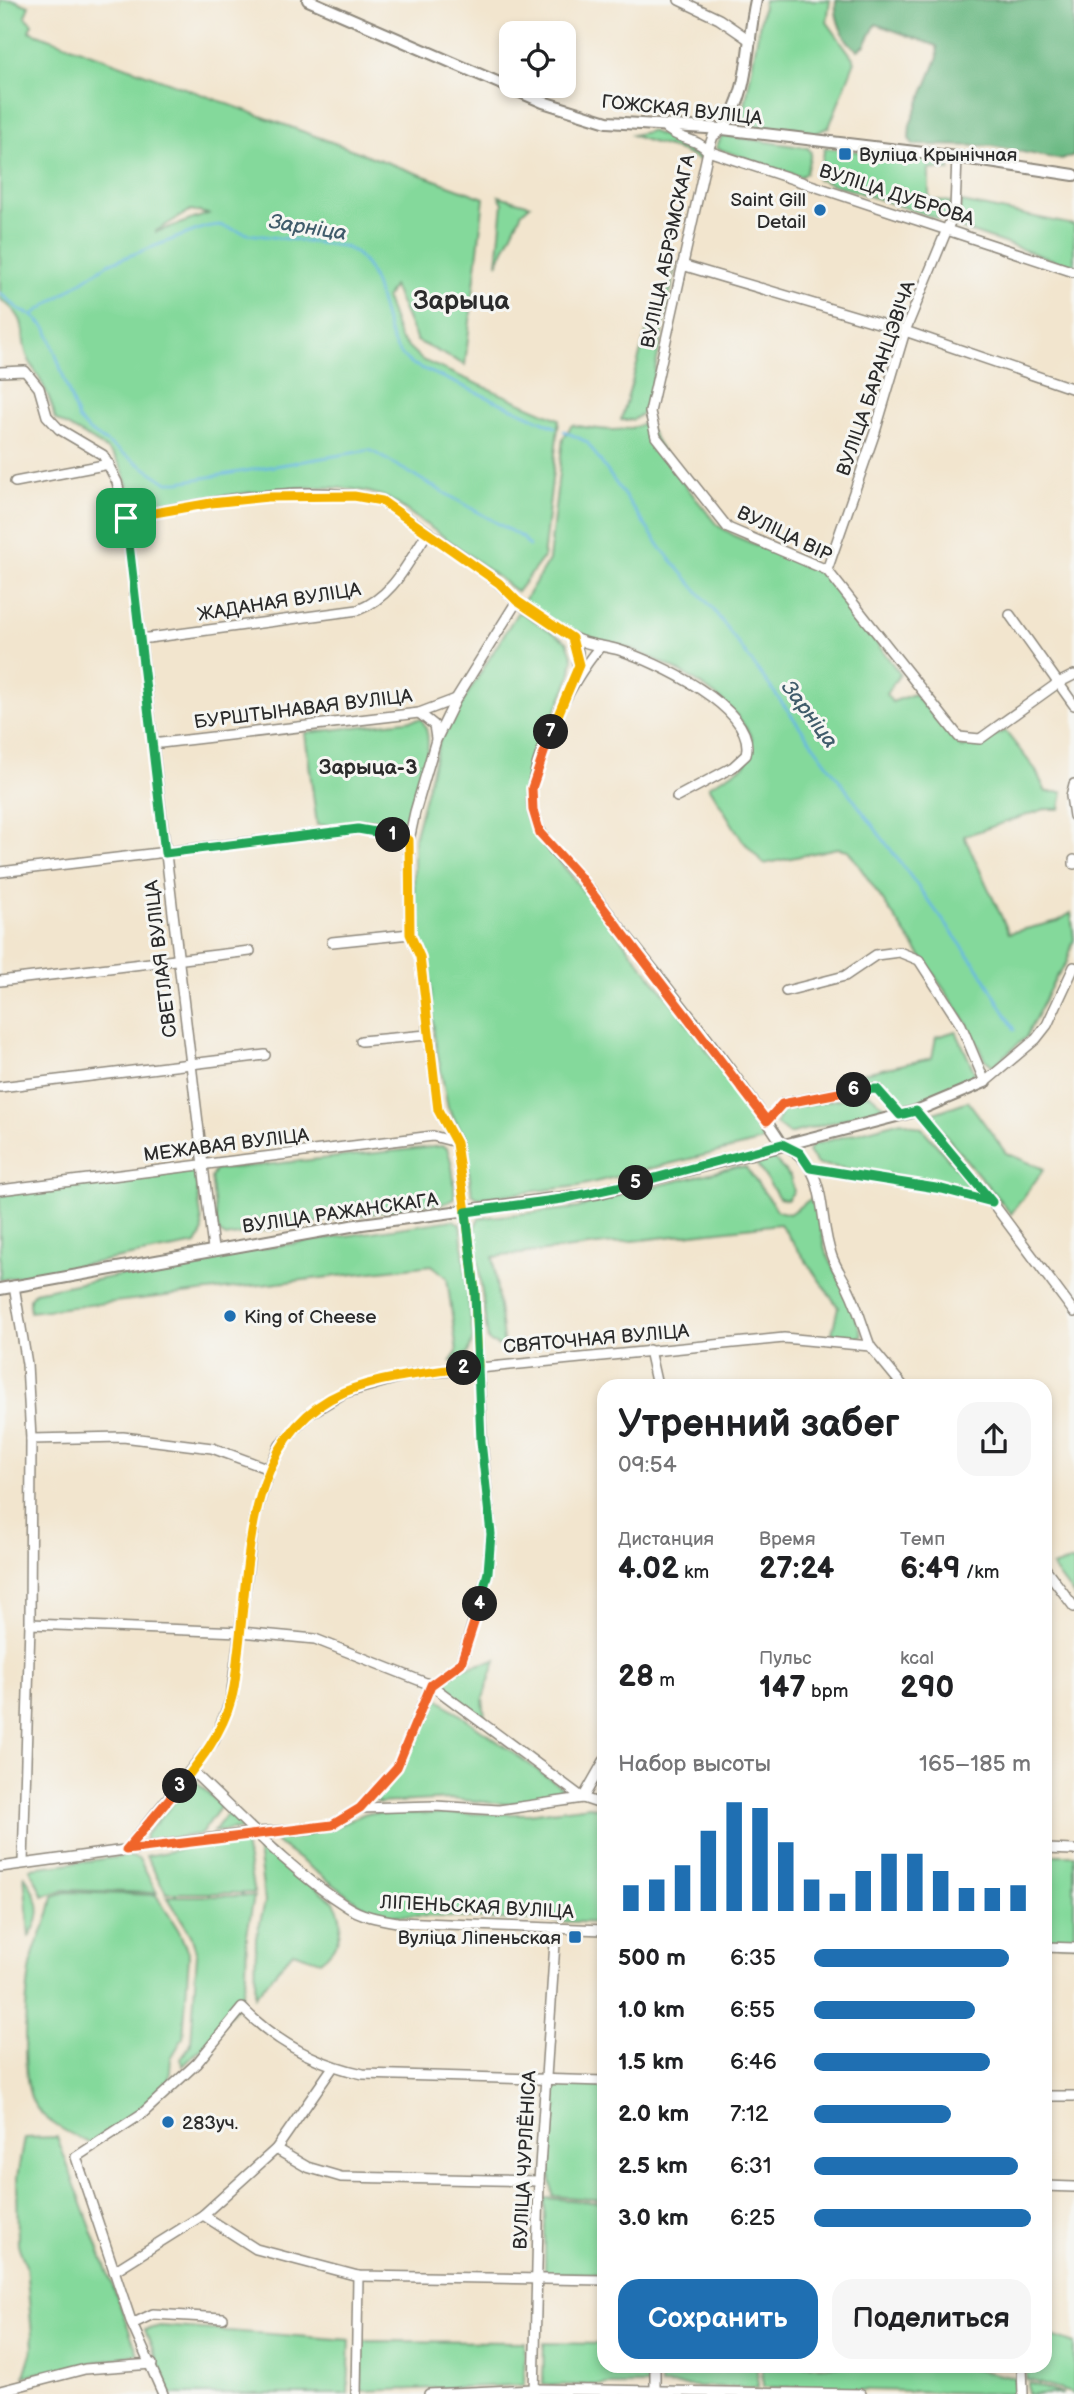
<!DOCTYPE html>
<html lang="ru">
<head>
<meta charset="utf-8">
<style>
  body { margin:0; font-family:"Balsamiq Sans",sans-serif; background:#f6f6f6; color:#202124; height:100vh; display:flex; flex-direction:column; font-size:26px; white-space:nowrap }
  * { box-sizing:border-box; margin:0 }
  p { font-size:23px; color:#757577 }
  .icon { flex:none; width:38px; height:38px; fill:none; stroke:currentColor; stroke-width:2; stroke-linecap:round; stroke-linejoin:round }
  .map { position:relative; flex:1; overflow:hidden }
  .side { position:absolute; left:597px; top:1379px; width:455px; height:994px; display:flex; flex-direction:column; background:#fff; border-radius:21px; box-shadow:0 4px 10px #0003 }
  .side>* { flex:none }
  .controls { position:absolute; left:499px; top:21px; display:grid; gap:14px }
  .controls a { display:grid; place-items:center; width:77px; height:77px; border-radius:14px; background:#fff; box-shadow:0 4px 10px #0003; font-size:35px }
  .pin { position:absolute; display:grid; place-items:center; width:60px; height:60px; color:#fff; margin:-30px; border-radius:14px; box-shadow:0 4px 10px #0006 }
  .km { position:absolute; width:35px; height:35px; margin:-18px; border-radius:50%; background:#222; color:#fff; font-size:19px; line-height:35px; text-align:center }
  .round { display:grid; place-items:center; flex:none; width:74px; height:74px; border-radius:21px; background:#f6f6f6 }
  .head { display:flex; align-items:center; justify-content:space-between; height:119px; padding:0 21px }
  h1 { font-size:38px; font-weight:800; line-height:52px }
  .stats { display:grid; grid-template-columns:repeat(3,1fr); gap:10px; height:119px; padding:7px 21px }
  .stats div { display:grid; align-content:center }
  .stats b { font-size:30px; font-weight:800 }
  .stats small { font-size:19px; font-weight:400 }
  .stats p { font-size:19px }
  .chart { height:196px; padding:14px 21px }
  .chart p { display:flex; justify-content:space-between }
  .chart svg { width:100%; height:126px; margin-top:7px; stroke:#1f6fb2; stroke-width:6 }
  .primary-button { display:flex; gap:14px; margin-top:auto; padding:14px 21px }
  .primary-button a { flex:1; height:80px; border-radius:21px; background:#1f6fb2; color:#fff; font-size:28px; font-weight:800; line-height:80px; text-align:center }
  .primary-button a+a { background:#f6f6f6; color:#202124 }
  ul { padding:0 21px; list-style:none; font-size:23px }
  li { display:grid; grid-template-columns:112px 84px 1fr; align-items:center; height:52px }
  li i { height:18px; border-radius:9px; background:#1f6fb2 }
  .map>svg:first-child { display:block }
</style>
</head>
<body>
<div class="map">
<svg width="1074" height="2394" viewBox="0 0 1074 2394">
  <rect width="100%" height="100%" fill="#f6f6f2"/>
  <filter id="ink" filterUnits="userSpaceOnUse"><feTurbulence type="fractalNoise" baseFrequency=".0143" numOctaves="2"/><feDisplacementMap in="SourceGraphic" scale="14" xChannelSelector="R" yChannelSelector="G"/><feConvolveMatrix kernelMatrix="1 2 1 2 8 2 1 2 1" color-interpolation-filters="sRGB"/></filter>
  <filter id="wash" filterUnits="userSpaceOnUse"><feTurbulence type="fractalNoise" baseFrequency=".00686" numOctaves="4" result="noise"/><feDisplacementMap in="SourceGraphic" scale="28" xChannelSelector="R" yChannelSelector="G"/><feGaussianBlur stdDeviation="1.57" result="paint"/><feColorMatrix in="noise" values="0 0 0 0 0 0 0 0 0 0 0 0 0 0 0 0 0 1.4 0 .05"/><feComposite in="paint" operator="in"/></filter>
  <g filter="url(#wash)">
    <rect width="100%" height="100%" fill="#f2e5ce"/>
    <g fill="#84d99b" stroke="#588263" stroke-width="2" fill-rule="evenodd">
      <path d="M0 0H14L29 6 25 16 32 24 29 31 484 198 465 365 417 341 393 286 386 299 400 339 422 360 559 419 543 558 517 592C484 566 452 542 418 519 407 511 395 501 382 496 321 473 205 502 138 507 125 493 127 468 112 454 97 440 73 430 55 419 51 396 40 380 29 360 16 334 35 323 0 299ZM191 210 208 214 156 232V231Z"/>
      <path d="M764 0H830L827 22 855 61 829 127 815 134 794 127 764 128 742 122Z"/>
      <path d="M650 131 696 149 701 156 699 160C679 147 654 145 632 135Z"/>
      <path d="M722 135 808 148 811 153 806 173 800 177 716 148Z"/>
      <path d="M825 148 949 161 950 170 929 169V199L951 202 946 218 939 219 817 179Z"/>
      <path d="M499 196 530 205 522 212 497 264 503 203Z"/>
      <path d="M962 202 1074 225V267L954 226Z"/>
      <path d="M676 266 647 410 633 420H621L651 316 661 308Z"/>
      <path d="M646 422 670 466 717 525 737 537 825 574 900 674 886 694 892 702 914 694 962 748 1005 731 1035 769 1046 792H1063L1060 809H1045L964 836 1009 933 1058 921 1071 913 1074 939 1067 962 1055 979 1026 1037 993 1066 986 1060 967 1023 848 850 837 848 764 864 742 840 709 786 745 765 752 738C727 692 673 665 625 647 608 641 590 641 573 633 556 625 540 611 524 601L549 560 563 438 572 425C597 429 624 435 646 422Z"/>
      <path d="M521 612 567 642 573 658 570 678 530 772 526 798 535 834 570 874 682 1016 765 1130 763 1139 759 1142 579 1186 478 1198 472 1194 464 1136 448 1108 434 1034 429 961 414 932V839L440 739 517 613Z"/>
      <path d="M421 719C440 743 415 790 408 817L402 826 317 825 305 733Z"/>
      <path d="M956 1031 975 1073 970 1084 902 1107 880 1086H850L841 1078 932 1058 936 1037Z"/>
      <path d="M870 1094 886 1108 789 1134 776 1124 782 1109Z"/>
      <path d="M968 1101 1006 1153 1044 1169 1011 1214 933 1120 934 1113Z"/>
      <path d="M901 1121 922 1128 979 1194 948 1185 817 1164 808 1152 812 1145Z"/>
      <path d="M442 1146 447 1148C453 1165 455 1181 454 1199 438 1210 418 1198 400 1209L226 1237 218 1232 211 1178 215 1170Z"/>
      <path d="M772 1157 790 1177 794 1191 787 1200 779 1198 756 1163Z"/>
      <path d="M735 1167 746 1168 778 1211 789 1214 815 1196 825 1250 850 1300 862 1335 855 1340 832 1333 838 1307 780 1224 493 1257 504 1348 488 1341 474 1228 479 1218 578 1208 602 1199Z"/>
      <path d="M190 1170 195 1174 203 1231 196 1244 0 1280V1195Z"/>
      <path d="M453 1220 460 1224 473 1338 468 1353 450 1362 457 1352 447 1278 432 1265 30 1312V1298L35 1292 243 1251Z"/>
      <path d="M1070 1561H1074V1596L1052 1567Z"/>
      <path d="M496 1660 483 1698 485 1719 438 1684 460 1669Z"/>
      <path d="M430 1693 571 1794 506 1804 451 1799 379 1803 375 1799 404 1764Z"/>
      <path d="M194 1779 221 1806 201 1834 145 1842 146 1834Z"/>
      <path d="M590 1806 604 1810V1923L389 1915 360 1904 276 1842 277 1834 334 1827 366 1813 528 1814Z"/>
      <path d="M228 1813 244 1825 240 1829 213 1832Z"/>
      <path d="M233 1839 245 1844 254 1893H166L146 1856Z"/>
      <path d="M258 1851 271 1852 334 1902C347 1922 340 1947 320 1961L293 1952 255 1996 256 1938 265 1902Z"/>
      <path d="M1045 1855H1074V1944L1045 1943Z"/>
      <path d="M127 1856 139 1859 157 1893 65 1890 43 1896 30 1868Z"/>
      <path d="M24 1874C37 1897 47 1913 29 1936Z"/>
      <path d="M66 1892 156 1895 179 1931 189 1955 183 2038 171 2058 169 2082 139 2110 90 2143C72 2135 44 2122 34 2104 19 2078 25 1974 36 1946 45 1925 49 1919 53 1896Z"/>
      <path d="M167 1896H254L247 1934 246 1976 241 2001 212 2038 183 2066 181 2058 191 2044 197 1954 191 1935Z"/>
      <path d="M554 2083 604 2086V2200L553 2196 549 2163Z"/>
      <path d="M57 2137 138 2354 24 2376 33 2347 26 2266 18 2245 17 2177 24 2138Z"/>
      <path d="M545 2198 604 2203V2274L545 2273Z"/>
      <path d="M160 2326 350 2340 348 2394H171L145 2330Z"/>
      <path d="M1045 2333 1074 2344V2394L1026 2379V2366H1045Z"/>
      <path d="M360 2341 525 2342 524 2385 361 2391Z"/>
      <path d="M544 2343 604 2344V2366H648V2385H543Z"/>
      <path d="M661 2366H757L758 2388 661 2385Z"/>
      <path d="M762 2366H960L1015 2378V2394L763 2387Z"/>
      <path d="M1028 2383 1063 2394H1028Z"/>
    </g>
    <path fill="#6bb983" stroke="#4b7257" stroke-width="2" d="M836 0H1074V155L1062 160 992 146 914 145 909 139 910 125 938 57 937 46 876 24 865 45 858 50C843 42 834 17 836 0Z"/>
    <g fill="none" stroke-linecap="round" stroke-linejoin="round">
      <g stroke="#68b7e3" stroke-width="2.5">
        <path d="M0 293 21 311 32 315 108 264 205 227 219 225 248 234 342 246C381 259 378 314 395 346 398 352 405 358 410 363L555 427"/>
        <path d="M33 316 47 329 78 419 88 430 166 482H179L370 450 523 538 529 546"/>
        <path d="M564 431 587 442 661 548 712 608 979 969 1015 1030"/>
      </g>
    </g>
  </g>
  <g filter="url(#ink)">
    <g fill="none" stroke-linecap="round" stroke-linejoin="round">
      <defs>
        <g id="minor">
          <path d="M679 0 719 19 751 41"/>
          <path d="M663 125C676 140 696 137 708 151L650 412 656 437 728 528 827 570 959 737 980 739 1058 683 1074 675"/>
          <path d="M723 129 713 136 708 151 1074 272"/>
          <path d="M682 265 905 331 1074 389"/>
          <path d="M0 372 25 371 39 388 47 416 59 429 103 455 117 482 126 518 213 1249"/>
          <path d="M15 482 109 464"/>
          <path d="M126 518C208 503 300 481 382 501 421 527 459 553 496 581 504 588 511 596 519 603 535 615 552 625 568 635 585 645 601 645 619 650 654 661 758 708 746 755L733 767 677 797"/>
          <path d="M827 570 875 432 905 331 955 210 957 157"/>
          <path d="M1010 615 1074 705"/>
          <path d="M573 638 578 652 577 673"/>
          <path d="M141 639 358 610C394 596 407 563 428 532"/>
          <path d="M599 648C571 680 523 769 533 812 541 846 572 867 593 893 657 975 725 1056 782 1144 832 1169 816 1215 832 1257 836 1268 844 1279 849 1290 858 1308 863 1328 870 1346"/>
          <path d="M419 713 434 725 436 738"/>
          <path d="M152 744 419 713 456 699"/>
          <path d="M1074 784 1071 796 1074 816"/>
          <path d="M1074 860V864"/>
          <path d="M0 872 358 829 381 831 409 840"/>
          <path d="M332 942 410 934"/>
          <path d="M0 981 250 951"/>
          <path d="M786 991 845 976 876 955 899 952 919 960 961 1025 985 1082 1036 1039 1047 1025 1074 967"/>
          <path d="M361 1041 427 1035"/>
          <path d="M0 1087 265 1055"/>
          <path d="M916 1111 992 1202 1074 1312"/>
          <path d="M767 1121 782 1104 863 1088 877 1089 900 1115"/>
          <path d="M810 1168 942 1189 992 1202"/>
          <path d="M0 1190 433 1136 456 1142"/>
          <path d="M14 1286 27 1364 31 1439 30 1624 23 1863"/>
          <path d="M649 1350 657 1386"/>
          <path d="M31 1439 123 1437 212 1448 269 1469"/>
          <path d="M1045 1568 1074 1607"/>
          <path d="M30 1624 241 1632 315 1639 431 1685 583 1798 604 1805"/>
          <path d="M192 1771C241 1817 289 1870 346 1906 361 1916 379 1919 397 1922L604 1930"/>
          <path d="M360 1808 397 1767 431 1685 461 1663 488 1572 491 1534 482 1442 475 1293 466 1212 456 1142 438 1110 420 957 410 934 409 840 415 812 436 740 456 699 517 601"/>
          <path d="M1045 1849 1074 1850"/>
          <path d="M126 1850 214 1741 231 1699 254 1520 269 1469 280 1445 309 1414 344 1393 408 1375 784 1338 870 1346 903 1386"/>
          <path d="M0 1867 257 1832 313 1829 332 1825 360 1808 435 1806 499 1810 583 1798 604 1761"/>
          <path d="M1045 1947 1074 1948"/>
          <path d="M1045 2096H1074"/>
          <path d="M276 2149 307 2167 341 2177 539 2181"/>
          <path d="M1045 2186 1074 2187"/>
          <path d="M203 2215 256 2249 358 2276 604 2280"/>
          <path d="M114 2271 203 2215 276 2149 333 2067"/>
          <path d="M132 2324 153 2314 223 2318"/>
          <path d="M1022 2366 1023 2394"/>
          <path d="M0 2391 85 2369 152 2364"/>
          <path d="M655 2392V2366"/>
          <path d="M163 2394 132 2324 76 2157 143 2113 197 2063 242 2008C275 2041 316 2064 363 2074L604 2081"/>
          <path d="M356 2394 358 2276"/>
          <path d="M429 2394 534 2389 861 2394"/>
          <path d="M534 2394 539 2181 556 1928"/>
        </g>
        <g id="tertiary">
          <path d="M308 0 543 102 607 122 723 129 957 157 1074 175"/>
          <path d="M723 129C751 91 746 44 756 0"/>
          <path d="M0 1289 362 1224 598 1193 916 1111 985 1082"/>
        </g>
      </defs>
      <use href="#minor" stroke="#8e887c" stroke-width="12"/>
      <use href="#tertiary" stroke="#8e887c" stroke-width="14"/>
      <use href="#minor" stroke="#fff" stroke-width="9"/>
      <use href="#tertiary" stroke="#fff" stroke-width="10"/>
    </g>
  </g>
  <g fill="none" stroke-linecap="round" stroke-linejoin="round" filter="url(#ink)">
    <defs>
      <path id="split-1" d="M126 518 165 853 358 829 393 835"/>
      <path id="split-2" d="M393 835 409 840 410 934 420 957 438 1110 456 1143 466 1212 475 1293 478 1366 464 1368"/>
      <path id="split-3" d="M180 1786C201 1760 222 1733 231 1700 236 1685 236 1668 238 1653 250 1562 244 1435 344 1392 381 1377 424 1373 464 1368"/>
      <path id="split-4" d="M180 1786 126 1850 332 1825 360 1808 397 1767 431 1685 461 1663 480 1604"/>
      <path id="split-5" d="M480 1604 488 1572 491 1534 481 1441 475 1293 466 1212 562 1199 636 1183"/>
      <path id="split-6" d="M636 1183 782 1144 800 1153 810 1168 942 1189 992 1202 916 1111 900 1115 877 1089 854 1090"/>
      <path id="split-7" d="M551 732 532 788 533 810 540 833 579 876 767 1121 782 1104 854 1090"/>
      <path id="split-8" d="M126 518 211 503 268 497 354 496 382 501 499 583 517 601 572 638 579 665 551 732"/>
    </defs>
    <use href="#split-1" stroke="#fff" stroke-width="14"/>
    <use href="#split-2" stroke="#fff" stroke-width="14"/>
    <use href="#split-3" stroke="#fff" stroke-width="14"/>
    <use href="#split-4" stroke="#fff" stroke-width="14"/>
    <use href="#split-5" stroke="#fff" stroke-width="14"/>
    <use href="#split-6" stroke="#fff" stroke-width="14"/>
    <use href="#split-7" stroke="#fff" stroke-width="14"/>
    <use href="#split-8" stroke="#fff" stroke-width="14"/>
    <use href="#split-1" stroke="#22a559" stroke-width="9"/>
    <use href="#split-2" stroke="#f5b400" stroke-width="9"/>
    <use href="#split-3" stroke="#f5b400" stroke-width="9"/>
    <use href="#split-4" stroke="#f0652b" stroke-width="9"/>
    <use href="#split-5" stroke="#22a559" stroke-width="9"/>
    <use href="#split-6" stroke="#22a559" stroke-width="9"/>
    <use href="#split-7" stroke="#f0652b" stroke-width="9"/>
    <use href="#split-8" stroke="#f5b400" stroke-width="9"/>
  </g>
  <g fill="#1f6fb2" stroke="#f6f6f2" stroke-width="2.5">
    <rect x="838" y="147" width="14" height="14" rx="3.5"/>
    <circle cx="820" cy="210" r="7"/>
    <circle cx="230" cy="1316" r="7"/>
    <rect x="568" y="1930" width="14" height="14" rx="3.5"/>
    <circle cx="168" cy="2122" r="7"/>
  </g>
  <g text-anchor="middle" stroke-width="6" stroke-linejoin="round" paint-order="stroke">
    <g font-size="19" fill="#2b2b2b" stroke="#f6f6f2">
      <text transform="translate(682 109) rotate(6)" y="7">ГОЖСКАЯ ВУЛІЦА</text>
      <text transform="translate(897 194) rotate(18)" y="7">ВУЛІЦА ДУБРОВА</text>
      <text transform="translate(667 251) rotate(-78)" y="7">ВУЛІЦА АБРЭМСКАГА</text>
      <text transform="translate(875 378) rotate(-71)" y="7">ВУЛІЦА БАРАНЦЭВІЧА</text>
      <text transform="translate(785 533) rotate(26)" y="7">ВУЛІЦА ВІР</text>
      <text transform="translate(279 601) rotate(-9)" y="7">ЖАДАНАЯ ВУЛІЦА</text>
      <text transform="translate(303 708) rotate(-7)" y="7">БУРШТЫНАВАЯ ВУЛІЦА</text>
      <text transform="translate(160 959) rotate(-97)" y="7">СВЕТЛАЯ ВУЛІЦА</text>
      <text transform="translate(226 1144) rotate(-7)" y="7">МЕЖАВАЯ ВУЛІЦА</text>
      <text transform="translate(340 1212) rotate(-8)" y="7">ВУЛІЦА РАЖАНСКАГА</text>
      <text transform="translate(596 1338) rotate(-5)" y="7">СВЯТОЧНАЯ ВУЛІЦА</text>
      <text transform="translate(477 1906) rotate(3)" y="7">ЛІПЕНЬСКАЯ ВУЛІЦА</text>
      <text transform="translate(524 2160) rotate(-87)" y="7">ВУЛІЦА ЧУРЛЁНІСА</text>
    </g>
    <g font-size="19" fill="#2b2b2b" stroke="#f6f6f2" text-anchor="start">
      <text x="859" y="161">Вуліца Крынічная</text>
      <text x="806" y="206" text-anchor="end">Saint Gill<tspan x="806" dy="22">Detail</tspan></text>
      <text x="244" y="1323">King of Cheese</text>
      <text x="561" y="1944" text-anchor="end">Вуліца Ліпеньская</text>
      <text x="182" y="2129">283уч.</text>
    </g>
    <g font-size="21" font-style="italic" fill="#405c6b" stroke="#f6f6f2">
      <text transform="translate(308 227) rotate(9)" y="7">Зарніца</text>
      <text transform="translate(810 714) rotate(53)" y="7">Зарніца</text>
    </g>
    <g font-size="21" font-weight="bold" fill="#2b2b2b" stroke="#f6f6f2">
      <text x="368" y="774">Зарыца-3</text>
    </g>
    <g font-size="26" font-weight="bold" fill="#2b2b2b" stroke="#f6f6f2">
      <text x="461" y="309">Зарыца</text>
    </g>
  </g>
</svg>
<div class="controls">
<a><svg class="icon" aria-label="locate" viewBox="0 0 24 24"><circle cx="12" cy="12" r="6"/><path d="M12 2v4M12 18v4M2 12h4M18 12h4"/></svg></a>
</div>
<div class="pin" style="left:126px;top:518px;background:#1e9e55"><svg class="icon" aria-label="arrive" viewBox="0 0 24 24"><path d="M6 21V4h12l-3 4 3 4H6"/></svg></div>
<b class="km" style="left:393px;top:835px">1</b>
<b class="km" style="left:464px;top:1368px">2</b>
<b class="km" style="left:180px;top:1786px">3</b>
<b class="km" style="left:480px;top:1604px">4</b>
<b class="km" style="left:636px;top:1183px">5</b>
<b class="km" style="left:854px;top:1090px">6</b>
<b class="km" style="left:551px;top:732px">7</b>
<section class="side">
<div class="head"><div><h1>Утренний забег</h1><p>09:54</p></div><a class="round"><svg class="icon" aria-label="share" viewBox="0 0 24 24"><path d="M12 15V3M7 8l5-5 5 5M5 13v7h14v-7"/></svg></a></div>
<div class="stats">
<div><p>Дистанция</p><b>4.02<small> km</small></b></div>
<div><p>Время</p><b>27:24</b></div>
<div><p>Темп</p><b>6:49<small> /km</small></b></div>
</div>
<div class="stats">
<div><b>28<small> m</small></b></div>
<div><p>Пульс</p><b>147<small> bpm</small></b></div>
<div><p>kcal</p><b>290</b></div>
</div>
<div class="chart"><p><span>Набор высоты</span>165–185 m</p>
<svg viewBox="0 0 160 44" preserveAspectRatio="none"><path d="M5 44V35M15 44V33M25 44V28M35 44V16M45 44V6M55 44V8M65 44V20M75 44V33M85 44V38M95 44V30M105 44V24M115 44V24M125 44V30M135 44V36M145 44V36M155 44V35"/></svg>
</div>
<ul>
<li><b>500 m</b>6:35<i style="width:90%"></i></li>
<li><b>1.0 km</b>6:55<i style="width:74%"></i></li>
<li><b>1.5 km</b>6:46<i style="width:81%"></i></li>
<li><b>2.0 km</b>7:12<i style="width:63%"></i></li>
<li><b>2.5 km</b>6:31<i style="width:94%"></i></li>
<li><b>3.0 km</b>6:25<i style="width:100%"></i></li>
</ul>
<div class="primary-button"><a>Сохранить</a><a>Поделиться</a></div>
</section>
</div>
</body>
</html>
